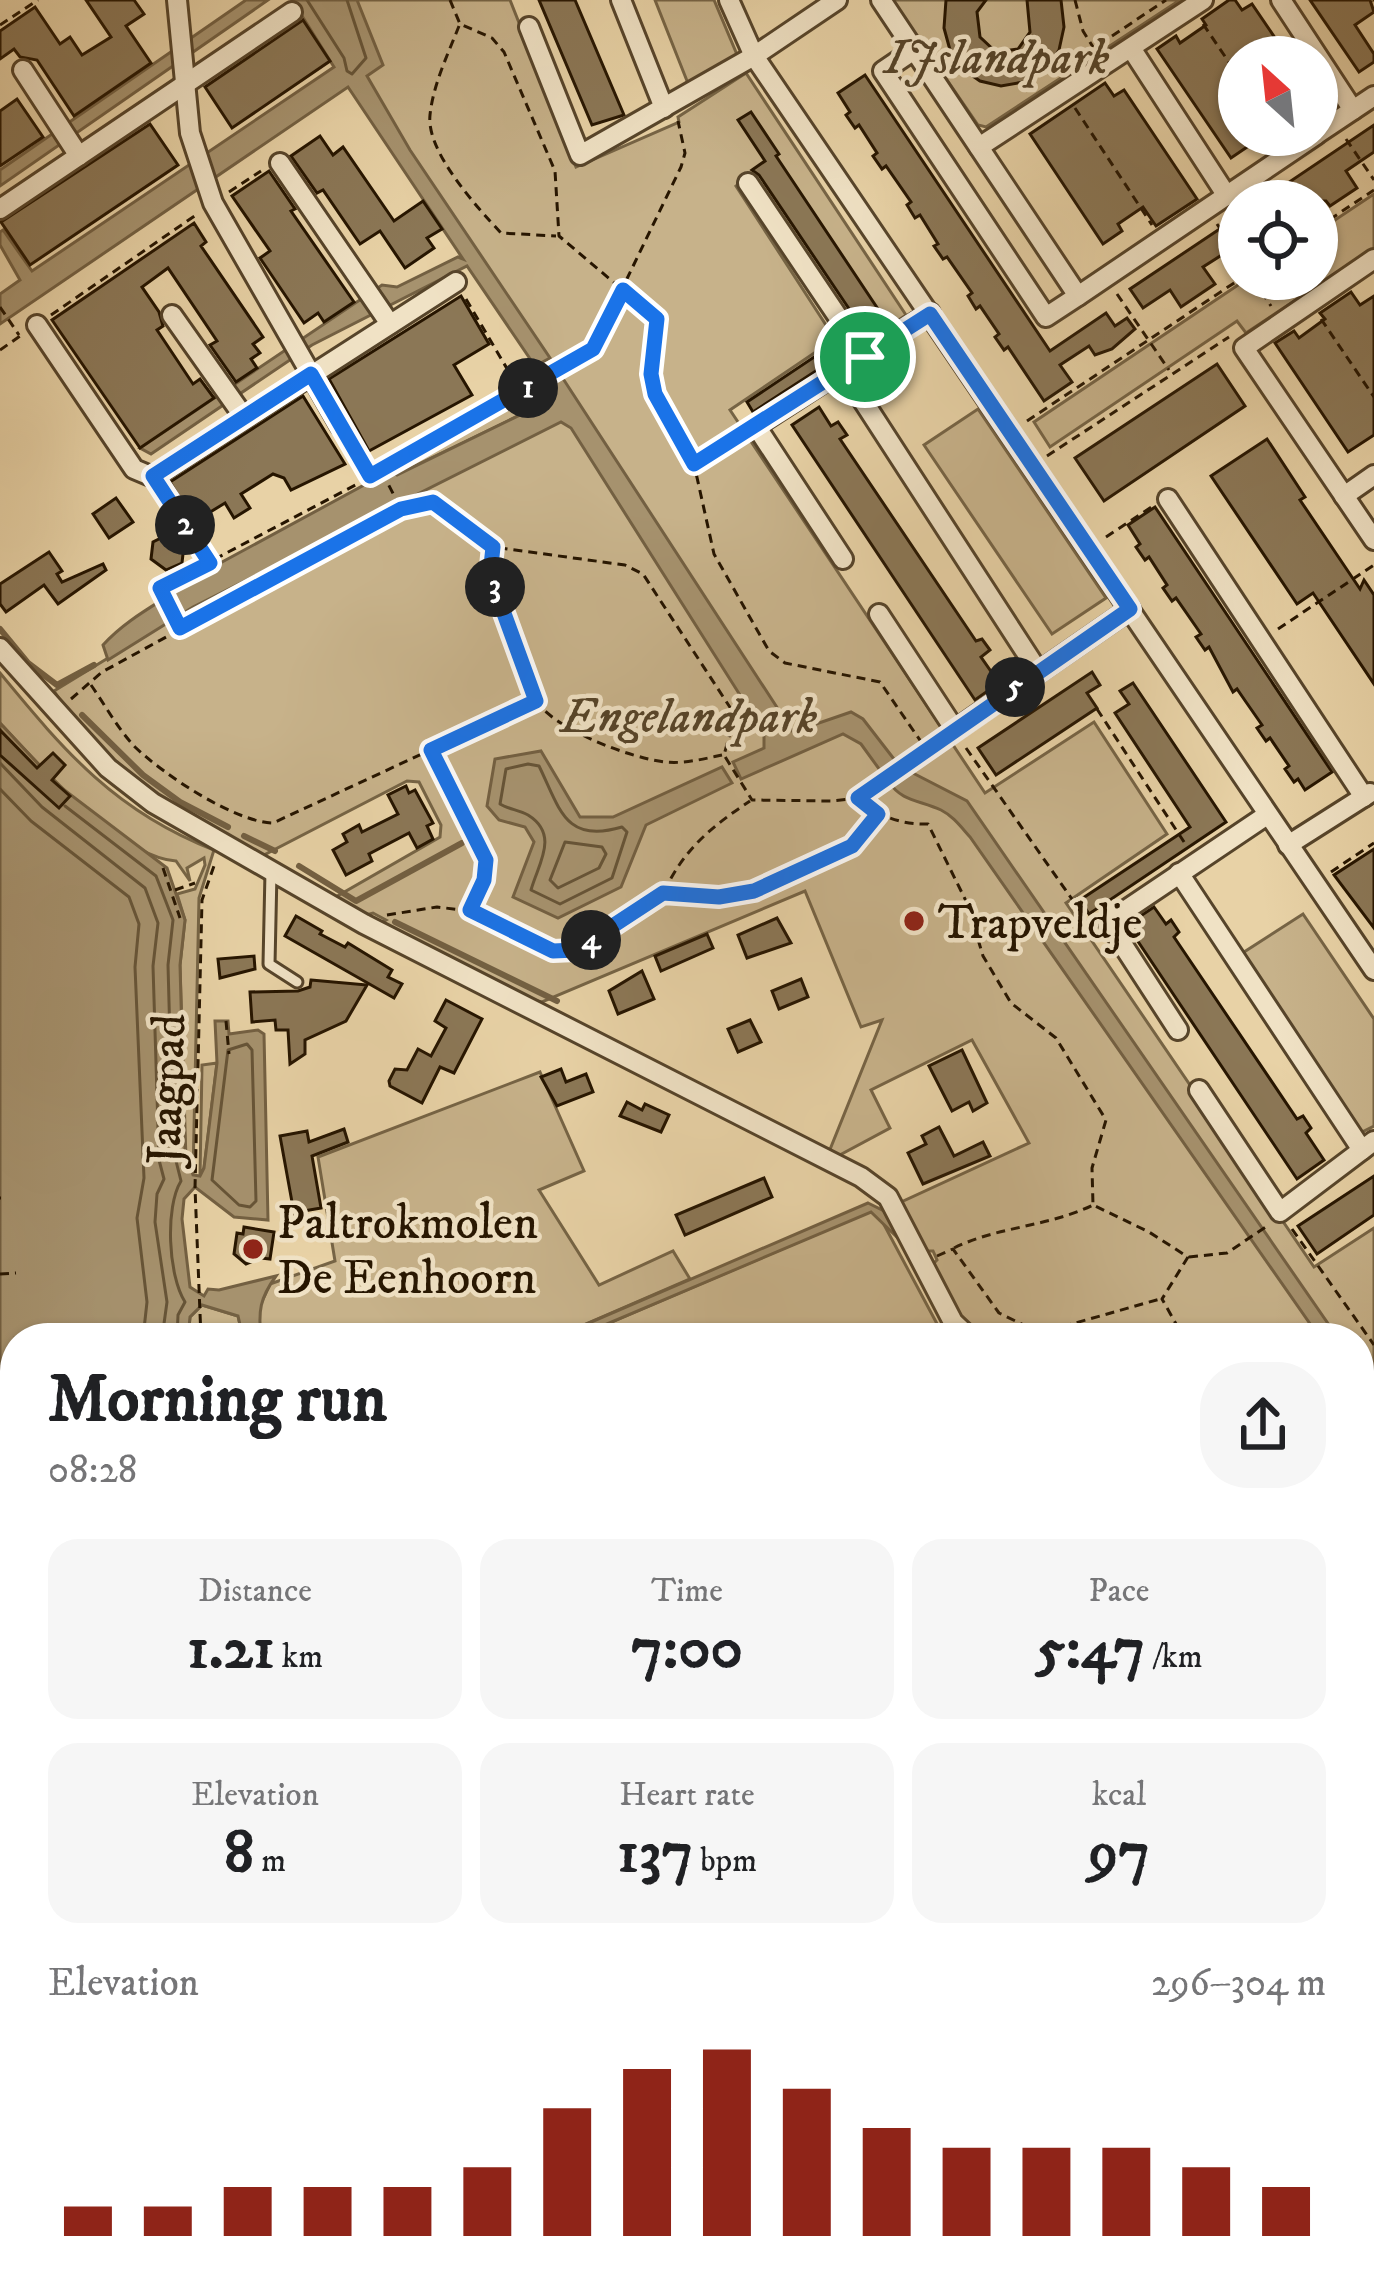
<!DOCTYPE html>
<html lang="en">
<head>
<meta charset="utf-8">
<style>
  body { margin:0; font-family:"IM FELL DW Pica",serif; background:#f6f6f6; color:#202124; height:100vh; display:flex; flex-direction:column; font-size:45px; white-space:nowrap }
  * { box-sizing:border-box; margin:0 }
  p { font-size:39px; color:#757577 }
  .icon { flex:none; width:66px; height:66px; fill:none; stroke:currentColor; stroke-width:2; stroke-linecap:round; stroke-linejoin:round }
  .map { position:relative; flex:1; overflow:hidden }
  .details { position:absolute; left:0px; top:1323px; width:1374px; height:972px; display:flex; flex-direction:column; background:#fff; border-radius:48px 48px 0 0; box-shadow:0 3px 9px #0004 }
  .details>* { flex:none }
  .needle { width:78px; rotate:333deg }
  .buttons { position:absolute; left:1218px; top:36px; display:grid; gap:24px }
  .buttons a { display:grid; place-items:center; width:120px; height:120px; border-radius:50%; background:#fff; box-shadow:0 3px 9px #0004; font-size:60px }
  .pin { position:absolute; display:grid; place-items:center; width:102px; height:102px; color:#fff; margin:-51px; border:6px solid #fff; border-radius:50%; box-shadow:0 3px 12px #0007 }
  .km { position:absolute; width:60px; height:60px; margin:-30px; border-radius:50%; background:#222; color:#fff; font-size:33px; line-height:60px; text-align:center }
  .round { display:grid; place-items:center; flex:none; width:126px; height:126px; border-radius:48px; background:#f6f6f6 }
  .head { display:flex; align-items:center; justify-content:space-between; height:204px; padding:0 48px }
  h1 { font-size:66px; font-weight:800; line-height:90px }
  .figures { display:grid; grid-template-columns:repeat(3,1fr); gap:18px; height:204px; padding:12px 48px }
  .figures div { display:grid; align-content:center; border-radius:30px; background:#f6f6f6; text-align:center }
  .figures b { font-size:60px; font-weight:800 }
  .figures small { font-size:33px; font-weight:400 }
  .figures p { font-size:33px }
  .chart { height:336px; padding:24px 48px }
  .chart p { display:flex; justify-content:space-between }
  .chart svg { width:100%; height:216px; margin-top:12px; stroke:#8f2418; stroke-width:6 }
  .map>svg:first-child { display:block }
</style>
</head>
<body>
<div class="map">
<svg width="1374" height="2295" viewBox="0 0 1374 2295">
  <rect width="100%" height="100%" fill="#e8d2a6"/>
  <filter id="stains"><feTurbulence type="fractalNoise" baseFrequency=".00167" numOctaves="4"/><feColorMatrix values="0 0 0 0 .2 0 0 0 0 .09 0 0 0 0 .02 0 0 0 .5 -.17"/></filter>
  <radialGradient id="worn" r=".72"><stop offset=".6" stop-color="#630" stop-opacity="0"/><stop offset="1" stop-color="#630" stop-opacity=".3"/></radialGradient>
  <g fill="#c7b28a" stroke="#766445" stroke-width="3">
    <path d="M295 0H510L576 167 679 122 678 117 746 73 906 315 864 345 751 174 736 186 835 339 730 410 985 793 1094 722 1167 834 1066 903 1314 1267 1374 1228V1546L1364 1553 1366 1534 1359 1524V1338H981L958 1321 928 1269 937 1260 933 1251H920L897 1204 1029 1143 972 1040 871 1090 890 1128 836 1157 829 1152 882 1020 861 1027 805 891 542 1002 533 1000 381 923 386 920 373 913 366 915 334 898 440 837 441 825 419 782 407 781 260 857C183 814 102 766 54 691L195 605 565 416 555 398 396 475 390 473 546 381Z"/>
    <path d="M655 0H714L738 57 691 91Z"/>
    <path d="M892 0H1180L986 127 978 125Z"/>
    <path d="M1374 194V248L1246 333 1237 321 1050 447 1034 422 1247 279H1317V232Z"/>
    <path d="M978 409 1106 598 1052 634 924 445Z"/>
    <path d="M0 673C65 752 116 812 214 850L199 898 193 1175 186 1160 180 965 185 920 177 894 195 889 205 865 204 858 187 868 190 881 176 861C120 857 39 765 0 723Z"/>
    <path d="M1303 914 1374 1019V1126L1360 1133 1241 954Z"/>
    <path d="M217 1063 204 1168 200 1176 202 1065Z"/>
    <path d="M540 1072 584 1171 539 1190 599 1285 673 1251 690 1279 554 1338H261L258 1310 270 1284 335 1261 318 1157Z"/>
    <path d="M871 1211 881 1219 943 1335 938 1338H574Z"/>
    <path d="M202 1305 238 1316 243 1338H188L190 1317Z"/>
    <path d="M1374 1754V1847L1359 1856V1763Z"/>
    <path d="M1374 1965V2082L1359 2090V1976Z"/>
    <path d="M1374 2095V2295H1262L1254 2280H1359V2103Z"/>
  </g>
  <g fill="#a6926e" stroke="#736042" stroke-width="3">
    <path d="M246 0H268L0 186V170Z"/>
    <path d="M292 0H357L383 65 367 76 410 150 550 358 535 366 467 266 312 345 151 454 140 448 382 285 397 287 458 257 463 259 348 87 0 324V294L20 280 0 245V232L3 230 32 271 334 67Z"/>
    <path d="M560 374 793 732 851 712 863 719 897 763 882 773 861 744 843 734 741 779 733 762 764 748V733L571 428 561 422 193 607 108 660 103 645C131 614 169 599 200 574L390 471 397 475 553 399 545 383Z"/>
    <path d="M0 723 59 786 167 868 185 920 180 965 185 1148 193 1175 200 1176 204 1168 217 1063 215 1021H228L229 1034 258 1030 264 1034 268 1220 234 1217 195 1187 184 1199 182 1219 190 1287 204 1296 208 1289 219 1290 276 1276C260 1298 258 1311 261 1338H243L238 1316 202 1305 190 1317 188 1338H15V2245L0 2231Z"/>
    <path d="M541 751 580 817H613L722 767 732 783 646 825 621 887 558 918 513 897 534 842 525 827 499 820 487 806 495 759Z"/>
    <path d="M907 770 967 801 1338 1338H1320L970 837C961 827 953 816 941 810 920 800 902 802 889 782Z"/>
    <path d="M868 1203 884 1211 903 1243 871 1212 574 1338H554Z"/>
    <path d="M54 2280H331L341 2295H70Z"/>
    <path d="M383 2280H1004L1006 2295H398Z"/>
  </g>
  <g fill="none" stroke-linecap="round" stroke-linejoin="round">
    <g stroke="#665437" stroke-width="3">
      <path d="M307 0 344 58 347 71 352 74 366 58 347 0"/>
      <path d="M0 763 42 807 145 888 158 923 153 966 159 1160 164 1179 157 1194 155 1222 167 1302 162 1338"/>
      <path d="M528 764 539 766C560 809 565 844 622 827L627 832 612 878 560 904 531 890C538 864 560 835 528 815 519 810 508 809 500 804L506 769Z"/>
      <path d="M0 789 31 821 129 897 139 924 135 967 144 1178 137 1218 147 1302 143 1338"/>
      <path d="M65 806 156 876 173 920 168 965 173 1149 181 1181C165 1207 168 1275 185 1302L178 1315 177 1338"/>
      <path d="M565 842 602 847 606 854 599 868 558 888 550 880Z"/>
      <path d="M247 1044 252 1050 256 1201 250 1207 239 1205 212 1180 228 1050Z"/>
    </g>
    <g stroke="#736042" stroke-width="6">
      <path d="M0 629 28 663 57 685 94 665"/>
      <path d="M82 715 143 775 180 802 228 827"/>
      <path d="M244 836 275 851"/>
      <path d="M299 866 356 901 462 843"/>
      <path d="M395 922 557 1001"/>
      <path d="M1359 2146 1374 2134"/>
      <path d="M1207 2280 1214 2295"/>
    </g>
  </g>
  <g fill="#8b7756" stroke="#261500" stroke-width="3">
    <path d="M86 0H134L144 14 126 26 151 63 74 116 37 60 20 57 14 49 0 59V31L35 7 60 44 70 37 82 55 111 37Z"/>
    <path d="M539 0H575L624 115 592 125Z"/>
    <path d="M946 0H986L977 12 980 37 996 52 1018 49 1030 32 1027 0H1061L1064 27 1059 50 1044 71 1029 81 1001 86 980 81 964 70 950 50 944 28Z"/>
    <path d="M1229 0H1235L1242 10 1252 4 1288 57H1239V135L1250 145 1231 158 1157 49 1176 36 1180 43 1206 25 1202 19Z"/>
    <path d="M1310 0H1370L1374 12 1355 25 1374 54V62L1359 72Z"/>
    <path d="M303 20 330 61 232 128 205 87Z"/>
    <path d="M865 75 1050 351 1106 313 1115 326 1127 318 1135 329 1112 349 1095 355 1089 346 1060 365 1072 382 1044 401 1008 347 1004 350 995 337 999 334 980 306 976 309 968 296 972 293 947 257 943 259 934 246 938 244 920 215 915 218 907 205 911 202 886 166 882 169 873 156 877 153 859 125 855 128 846 115 850 112 838 93Z"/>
    <path d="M1105 83 1114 96 1124 90 1197 199 1156 226 1143 207 1118 224 1122 231 1103 244 1030 134Z"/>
    <path d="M17 99 43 137 0 166V111Z"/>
    <path d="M751 112 779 154 776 156 888 324 868 337 759 175 752 170 765 161 738 120Z"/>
    <path d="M150 124 178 165 30 265 1 222Z"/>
    <path d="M1374 125V152L1346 171 1357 188 1330 206 1326 201H1261Z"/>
    <path d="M320 136 333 155 343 147 394 221 423 201 442 229 427 238 434 248 405 268 380 231 360 244 323 190 317 193 291 156Z"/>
    <path d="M269 171 295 209 291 211 354 302 324 322 318 313 304 323 260 258 270 251 232 196Z"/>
    <path d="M1239 216V244L1203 267 1215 284 1181 307 1170 290 1143 308 1130 289Z"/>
    <path d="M194 223 206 242 201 246 263 337 253 344 260 353 251 359 257 368 236 382 210 345 217 341 168 268 142 287 159 312 163 326 157 330 193 384 200 379 214 398 140 448 52 320Z"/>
    <path d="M1351 292 1360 305 1374 296V435L1348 452 1275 343 1294 331 1299 338 1325 319 1320 313Z"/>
    <path d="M461 296 489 344 454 365 472 395 369 451 329 379Z"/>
    <path d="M838 341 845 352 753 412 747 402Z"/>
    <path d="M1217 364 1245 406 1104 501 1075 458Z"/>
    <path d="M303 396 345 464 291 490 284 478 273 474 241 494 250 508 234 518 225 503 194 522 170 482Z"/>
    <path d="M819 407 831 426 838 422 847 435 840 439 976 641 982 639 990 650 981 657 999 683 975 700 792 425Z"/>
    <path d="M1267 439 1305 497 1300 500 1360 589 1364 580 1374 595V684L1313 593 1297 604 1211 476Z"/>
    <path d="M116 498 133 522 109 538 93 514Z"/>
    <path d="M1155 507 1332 772 1305 790 1298 779 1294 782 1285 769 1289 766 1270 738 1266 741 1257 728 1262 725 1246 702 1237 689 1233 692 1209 647 1205 650 1196 637 1201 634 1176 598 1172 601 1163 588 1167 585 1149 557 1145 560 1136 547 1140 544 1128 525Z"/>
    <path d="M169 534 184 545 182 563 166 570 151 559 153 542Z"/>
    <path d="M49 552 62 571 57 574 62 582 103 564 106 570 58 604 44 585 6 612 0 604V584Z"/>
    <path d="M1092 672 1100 685 1087 693 1097 708 996 775 978 748Z"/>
    <path d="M1133 683 1226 822 1089 914 1080 900 1190 827 1115 713 1129 704 1120 691Z"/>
    <path d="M0 730 37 768 53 753 65 765 52 780 70 796 59 808 0 755Z"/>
    <path d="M406 786 409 793 415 790 433 823 427 826 433 839 417 848 409 833 369 854 372 861 346 875 333 850 347 842 343 834 359 825 362 832 398 814 388 795Z"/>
    <path d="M1374 849V928L1334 875Z"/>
    <path d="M1154 907 1166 924 1171 920 1179 932 1174 937 1297 1119 1303 1116 1311 1128 1306 1133 1324 1160 1297 1179 1127 925Z"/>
    <path d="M296 916 322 931 320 934 345 947 348 943 392 970 388 977 402 984 394 998 285 936Z"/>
    <path d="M777 918 791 943 747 958 738 935Z"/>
    <path d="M707 934 713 948 661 971 655 956Z"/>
    <path d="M254 956 255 969 220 978 218 959Z"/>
    <path d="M642 971 654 999 618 1014 609 991Z"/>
    <path d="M801 979 808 997 779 1009 772 991Z"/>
    <path d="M311 980 367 985 346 1021 305 1040V1054L290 1064 288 1030H276L275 1020 252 1022 250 992 298 991 310 987Z"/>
    <path d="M446 1000 482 1019 454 1073 440 1067 422 1103 390 1086 389 1081 395 1069 407 1070 418 1049 431 1056 446 1028 435 1021Z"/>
    <path d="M750 1020 761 1042 738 1052 728 1029Z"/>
    <path d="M962 1050 987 1103 973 1111 969 1102 952 1111 929 1066Z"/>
    <path d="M561 1069 566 1082 586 1074 593 1092 557 1106 541 1077Z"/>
    <path d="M627 1102 642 1110 645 1104 669 1115 661 1132 620 1116Z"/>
    <path d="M939 1127 954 1156 983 1142 990 1156 923 1184 908 1153 926 1144 922 1136Z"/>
    <path d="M344 1129 348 1142 312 1156 321 1208 298 1212 300 1225 287 1227 283 1204 292 1202 280 1136 307 1131 309 1142Z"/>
    <path d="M1374 1176V1215L1317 1254 1298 1226Z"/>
    <path d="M764 1178 772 1197 685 1235 676 1215Z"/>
    <path d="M244 1227 274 1232 270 1259 261 1258 246 1264 234 1254 237 1233 243 1234Z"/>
    <path d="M1158 2280H1190L1198 2295H1130Z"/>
  </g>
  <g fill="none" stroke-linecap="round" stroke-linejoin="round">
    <defs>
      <path id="lane" d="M271 872 269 964 297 982"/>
      <g id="street">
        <path d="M177 0 190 133 213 203 340 425"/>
        <path d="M621 0 664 108"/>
        <path d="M729 0 754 56 1374 970"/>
        <path d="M881 0 1078 296 1316 135"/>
        <path d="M1281 0 1353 110"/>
        <path d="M529 27 580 155 754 56 837 0"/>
        <path d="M1131 48 1227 196"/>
        <path d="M914 50 883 71 1046 317 1078 296"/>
        <path d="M23 70 79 156"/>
        <path d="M1317 134 1374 96"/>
        <path d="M979 147 1203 0"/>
        <path d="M280 163 390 324"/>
        <path d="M748 183 865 357"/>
        <path d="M0 209 292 12"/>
        <path d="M1374 259 1244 348 1374 540"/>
        <path d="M172 315 244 417"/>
        <path d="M37 325 134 469 153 477 456 282"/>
        <path d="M843 370 1038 671"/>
        <path d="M1344 496 1374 475"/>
        <path d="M1168 499 1364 797"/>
        <path d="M843 559 756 426 930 313"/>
        <path d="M879 614 955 730 1130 609"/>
        <path d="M0 648 108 768 153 803 364 924 861 1177 888 1197 953 1322 970 1338"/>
        <path d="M1288 845 1370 793"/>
        <path d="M1179 873 1362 1150"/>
        <path d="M1178 1030 1108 922 1267 815"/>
        <path d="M1199 1090 1280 1212 1374 1141"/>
        <path d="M1227 2280 1235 2295"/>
        <path d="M1065 2295 1072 2280"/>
      </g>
      <g id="secondary">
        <path d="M1359 1880 1374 1870"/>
        <path d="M1359 1918 1374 1909"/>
        <path d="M795 2295 811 2280"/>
      </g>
    </defs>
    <use href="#lane" stroke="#56442a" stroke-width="15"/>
    <use href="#street" stroke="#56442a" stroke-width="24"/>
    <use href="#secondary" stroke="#261500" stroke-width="30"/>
    <g stroke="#261500" stroke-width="3" stroke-dasharray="9 6" stroke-linecap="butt">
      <path d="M450 0 460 24 492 38 504 52 555 171 559 236 657 319 651 374 655 395 694 464 714 554 769 651 785 663 880 682 926 749"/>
      <path d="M1075 0 1083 31 1093 47"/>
      <path d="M1373 0 1374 1"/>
      <path d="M1203 24 1239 77"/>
      <path d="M0 25 38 0"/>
      <path d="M459 26C448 54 433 85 430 115 426 152 477 207 501 233L556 236"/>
      <path d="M1112 36 1166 0"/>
      <path d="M1075 108 1152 225"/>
      <path d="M1346 139 1374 180"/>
      <path d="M229 192 261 171"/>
      <path d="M1217 224 1239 258"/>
      <path d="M1317 228 1374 190"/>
      <path d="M1253 279 1271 306"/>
      <path d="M1117 294 1169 370"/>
      <path d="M466 299 519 389"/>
      <path d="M0 307 19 335"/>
      <path d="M51 315 196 215"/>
      <path d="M1321 319 1374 397"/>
      <path d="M0 350 23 334"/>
      <path d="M1027 421 1240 279"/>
      <path d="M350 442 369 475"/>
      <path d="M1047 456 1229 337"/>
      <path d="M696 463 739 436"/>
      <path d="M382 472 400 507"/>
      <path d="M165 494 209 561"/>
      <path d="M1106 537 1153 506"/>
      <path d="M493 549 490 575 536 699"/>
      <path d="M179 627 160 588 382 471 593 349 681 167 685 153 678 121"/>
      <path d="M1278 629 1374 565"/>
      <path d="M91 685C105 705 118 729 135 747 163 774 234 822 273 823L536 701C556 730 630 758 665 762 684 764 703 759 722 755"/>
      <path d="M71 699 102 672 401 509 433 502 493 547 625 565 643 574 735 715 724 755 752 800 831 801 858 798C877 816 902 825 928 824L967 903 983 956 1011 1003 1056 1038 1106 1120 1092 1168 1093 1205 1149 1232 1188 1257 1162 1299 1184 1338"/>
      <path d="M1097 709 1186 845"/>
      <path d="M966 748 1088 922"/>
      <path d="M431 750 486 859 484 881 471 909"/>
      <path d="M859 797 940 740"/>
      <path d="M163 868 180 918"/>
      <path d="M1331 872 1374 843"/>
      <path d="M175 890 195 883"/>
      <path d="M664 892C684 849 711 827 750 801"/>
      <path d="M387 915 437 907 470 911 553 951 576 949 663 893 719 897 755 891 852 846 877 815"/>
      <path d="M226 1021 229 1054"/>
      <path d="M0 1198H1"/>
      <path d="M1292 1229 1374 1345"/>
      <path d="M954 1248C999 1226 1048 1227 1093 1205"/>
      <path d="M937 1256 953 1249 999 1313 1040 1333 1160 1299"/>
      <path d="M1189 1257 1227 1253 1267 1226"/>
      <path d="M0 1274 16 1273"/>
      <path d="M201 1338 195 1188 202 900 215 863"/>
      <path d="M1359 1439 1374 1463"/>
      <path d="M1359 1633 1374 1624"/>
      <path d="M1359 1754 1374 1746"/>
      <path d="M1359 1969 1374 1961"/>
      <path d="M1359 2096 1374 2088"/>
      <path d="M0 2240 15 2254"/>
      <path d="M42 2280 57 2295"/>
      <path d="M349 2280 358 2295"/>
      <path d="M828 2294 843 2280"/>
      <path d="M763 2295 777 2281"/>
    </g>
    <use href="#lane" stroke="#f0e2c5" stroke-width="9"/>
    <use href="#street" stroke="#f0e2c5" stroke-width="18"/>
    <use href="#secondary" stroke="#f0e2c5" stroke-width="24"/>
  </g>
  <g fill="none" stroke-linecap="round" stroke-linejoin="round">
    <defs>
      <path id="route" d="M623 290 657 319 651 374 655 394 694 464 930 314 1130 609 858 798 878 814 852 846 754 891 719 897 663 893 576 950 553 951 470 910 484 880 486 860 431 750 536 701 490 575 493 547 433 502 401 509 180 628 160 588 210 563 153 476 311 374 370 476 593 349Z"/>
    </defs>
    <use href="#route" stroke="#fff" stroke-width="24"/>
    <use href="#route" stroke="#1a73e8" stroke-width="15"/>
  </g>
  <g fill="#8f2418" stroke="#f0e2c5" stroke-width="4.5">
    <circle cx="914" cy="921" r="12"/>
    <circle cx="253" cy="1249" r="12"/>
  </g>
  <g text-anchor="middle" stroke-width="9" stroke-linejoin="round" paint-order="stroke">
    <g font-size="48" font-style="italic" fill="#564429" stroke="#f0e2c5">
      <text x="997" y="73">IJslandpark</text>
      <text x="689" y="732">Engelandpark</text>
    </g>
    <g font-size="48" fill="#261500" stroke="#f0e2c5" text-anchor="start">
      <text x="938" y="938">Trapveldje</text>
      <text x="277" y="1238">Paltrokmolen<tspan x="277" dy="55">De Eenhoorn</tspan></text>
    </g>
    <g font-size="48" fill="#261500" stroke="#f0e2c5">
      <text transform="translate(165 1089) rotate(-88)" y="17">Jaagpad</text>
    </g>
  </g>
  <rect width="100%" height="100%" filter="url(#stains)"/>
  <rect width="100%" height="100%" fill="url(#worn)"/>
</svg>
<div class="buttons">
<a><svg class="needle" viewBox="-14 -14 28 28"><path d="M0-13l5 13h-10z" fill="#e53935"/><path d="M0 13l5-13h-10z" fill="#757577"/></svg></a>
<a><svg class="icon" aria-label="locate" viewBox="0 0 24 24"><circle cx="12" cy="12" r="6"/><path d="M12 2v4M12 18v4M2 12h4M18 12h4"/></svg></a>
</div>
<div class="pin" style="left:865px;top:357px;background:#1e9e55"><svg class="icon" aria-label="arrive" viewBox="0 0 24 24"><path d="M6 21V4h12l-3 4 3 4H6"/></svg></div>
<b class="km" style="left:528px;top:388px">1</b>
<b class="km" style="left:185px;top:525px">2</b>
<b class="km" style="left:495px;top:587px">3</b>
<b class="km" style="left:591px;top:940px">4</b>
<b class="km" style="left:1015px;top:687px">5</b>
<section class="details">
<div class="head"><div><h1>Morning run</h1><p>08:28</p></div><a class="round"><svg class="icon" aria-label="share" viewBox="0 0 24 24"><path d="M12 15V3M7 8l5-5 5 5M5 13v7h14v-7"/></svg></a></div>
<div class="figures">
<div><p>Distance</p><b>1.21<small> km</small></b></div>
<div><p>Time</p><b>7:00</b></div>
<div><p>Pace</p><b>5:47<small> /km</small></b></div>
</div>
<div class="figures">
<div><p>Elevation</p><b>8<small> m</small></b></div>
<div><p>Heart rate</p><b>137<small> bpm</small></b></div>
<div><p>kcal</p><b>97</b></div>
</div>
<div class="chart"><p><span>Elevation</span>296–304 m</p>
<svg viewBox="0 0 160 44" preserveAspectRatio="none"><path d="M5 44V38M15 44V38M25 44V34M35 44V34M45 44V34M55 44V30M65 44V18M75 44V10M85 44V6M95 44V14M105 44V22M115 44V26M125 44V26M135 44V26M145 44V30M155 44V34"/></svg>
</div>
</section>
</div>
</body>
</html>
